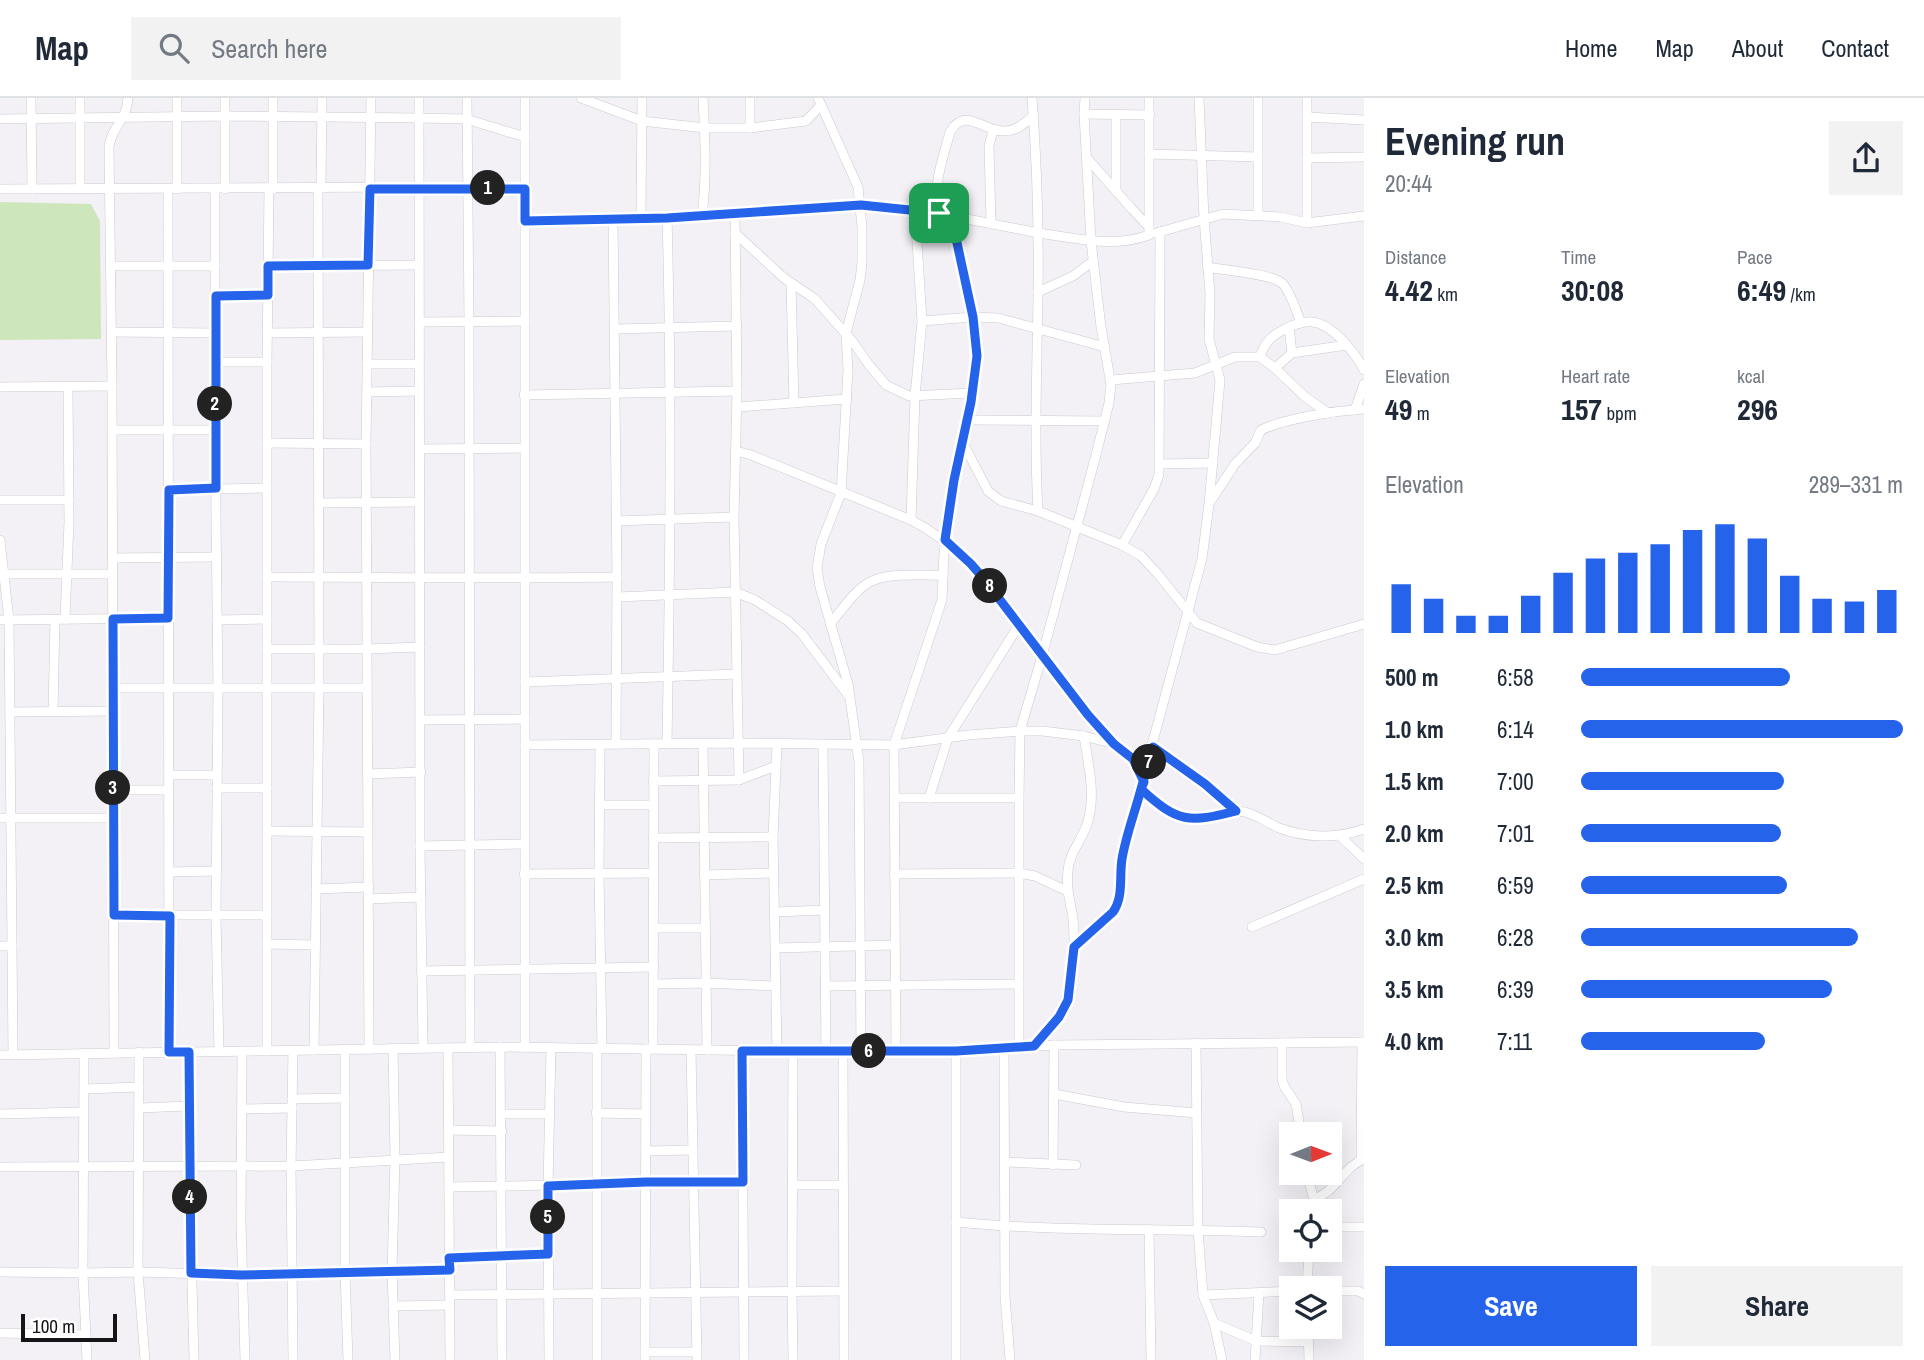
<!DOCTYPE html>
<html lang="en">
<head>
<meta charset="utf-8">
<style>
  body { margin:0; font-family:"Archivo Narrow",sans-serif; background:#f2f2f3; color:#1f2937; height:100vh; display:flex; flex-direction:column; font-size:26px; white-space:nowrap }
  * { box-sizing:border-box; margin:0 }
  p { font-size:23px; color:#747a83 }
  .icon { flex:none; width:38px; height:38px; fill:none; stroke:currentColor; stroke-width:2; stroke-linecap:round; stroke-linejoin:round }
  .map { position:relative; flex:1; overflow:hidden }
  .sheet { display:flex; flex-direction:column; background:#fff; width:560px }
  .sheet>* { flex:none }
  .needle { width:46px; rotate:89deg }
  .tools { position:absolute; left:1279px; top:1024px; display:grid; gap:14px }
  .tools a { display:grid; place-items:center; width:63px; height:63px; border-radius:0px; background:#fff; box-shadow:0 7px 28px #0002; font-size:35px }
  .scale { position:absolute; left:21px; bottom:18px; width:96px; box-sizing:border-box; padding-left:7px; border:4px solid #151416; border-top:0; font-size:19px; line-height:24px; white-space:nowrap; color:#151416; -webkit-text-stroke:5px #fff; paint-order:stroke }
  .pin { position:absolute; display:grid; place-items:center; width:60px; height:60px; color:#fff; margin:-30px; border-radius:14px; box-shadow:0 4px 10px #0006 }
  .km { position:absolute; width:35px; height:35px; margin:-18px; border-radius:50%; background:#222; color:#fff; font-size:19px; line-height:35px; text-align:center }
  .round { display:grid; place-items:center; flex:none; width:74px; height:74px; border-radius:0px; background:#f2f2f3 }
  .head { display:flex; align-items:center; justify-content:space-between; height:119px; padding:0 21px }
  h1 { font-size:38px; font-weight:700; line-height:52px }
  .stats { display:grid; grid-template-columns:repeat(3,1fr); gap:10px; height:119px; padding:7px 21px }
  .stats div { display:grid; align-content:center }
  .stats b { font-size:30px; font-weight:700 }
  .stats small { font-size:19px; font-weight:400 }
  .stats p { font-size:19px }
  .chart { height:196px; padding:14px 21px }
  .chart p { display:flex; justify-content:space-between }
  .chart svg { width:100%; height:126px; margin-top:7px; stroke:#2563eb; stroke-width:6 }
  .primary-button { display:flex; gap:14px; margin-top:auto; padding:14px 21px }
  .primary-button a { flex:1; height:80px; border-radius:0px; background:#2563eb; color:#fff; font-size:28px; font-weight:700; line-height:80px; text-align:center }
  .primary-button a+a { background:#f2f2f3; color:#1f2937 }
  ul { padding:0 21px; list-style:none; font-size:23px }
  li { display:grid; grid-template-columns:112px 84px 1fr; align-items:center; height:52px }
  li i { height:18px; border-radius:9px; background:#2563eb }
  header { display:flex; align-items:center; gap:42px; box-sizing:border-box; height:98px; padding:0 35px; background:#fff; border-bottom:2px solid #e0e1e3 }
  header strong { font-size:33px }
  nav { display:flex; gap:38px; margin-inline-start:auto; font-size:24px }
  .search { width:490px; height:63px; background:#f2f2f3; display:flex; align-items:center; gap:18px; box-sizing:border-box; padding:0 24px; border-radius:0px; color:#747a83; font-size:26px }
  main { display:flex; flex:1; min-height:0 }
  .map>svg:first-child { display:block }
</style>
</head>
<body>
<header>
<strong>Map</strong>
<div class="search"><svg class="icon" aria-label="search" viewBox="0 0 24 24"><circle cx="10" cy="10" r="6"/><path d="M15 15l6 6"/></svg>Search here</div>
<nav><a>Home</a><a>Map</a><a>About</a><a>Contact</a></nav>
</header>
<main>
<div class="map">
<svg width="1364" height="1262" viewBox="0 0 1364 1262">
  <rect width="100%" height="100%" fill="#f3f1f6"/>
  <path fill="#cee6bc" d="M0 104 91 106 100 123 101 241 0 242Z"/>
  <g fill="none" stroke-linecap="round" stroke-linejoin="round">
    <defs>
      <g id="minor">
        <path d="M31 0 32 91"/>
        <path d="M80 0V91"/>
        <path d="M177 0V91"/>
        <path d="M419 0 420 748 423 950"/>
        <path d="M467 0 469 224 470 949"/>
        <path d="M581 0 642 23 705 30H750L806 23 821 7"/>
        <path d="M818 0 858 89 862 129V165L860 182 846 235 848 272 841 395 821 446 817 470 820 489 848 586 859 664 861 954"/>
        <path d="M1032 0C1037 66 1039 132 1038 198 1037 270 1034 341 1038 413"/>
        <path d="M1307 0V125"/>
        <path d="M1084 16 1150 17"/>
        <path d="M1307 19 1364 22"/>
        <path d="M0 21 226 18 419 20 466 21 525 39"/>
        <path d="M750 30V0"/>
        <path d="M1149 56 1258 59"/>
        <path d="M1087 60 1131 110 1149 129"/>
        <path d="M1307 60 1364 59"/>
        <path d="M321 90 322 0"/>
        <path d="M0 91 419 89 525 91"/>
        <path d="M168 91 169 954"/>
        <path d="M215 91V332L218 591 216 817 219 953"/>
        <path d="M225 91V0"/>
        <path d="M273 91V0"/>
        <path d="M1116 93V16"/>
        <path d="M939 115C932 88 943 60 950 34 965 7 985 35 1005 33 1017 33 1025 25 1034 17"/>
        <path d="M735 116 737 293 734 419 739 682"/>
        <path d="M1258 117V0"/>
        <path d="M702 118C707 79 705 39 703 0"/>
        <path d="M641 120 642 0"/>
        <path d="M667 120C672 296 670 471 667 646"/>
        <path d="M613 122 617 479 616 646"/>
        <path d="M525 123 667 120 861 107C887 108 915 111 941 116 980 123 1019 132 1058 138 1090 143 1119 148 1149 137V0"/>
        <path d="M991 126 989 48 993 32"/>
        <path d="M735 135 784 180 815 201 853 244 869 267 886 287 909 298 972 295"/>
        <path d="M1156 135 1223 116 1281 119 1307 125 1364 118"/>
        <path d="M112 168H215"/>
        <path d="M268 168 419 167"/>
        <path d="M1207 169C1223 172 1272 176 1282 185 1290 192 1297 215 1301 225"/>
        <path d="M791 185 794 305"/>
        <path d="M1038 194 1073 178 1093 163"/>
        <path d="M216 198 268 197"/>
        <path d="M922 223 973 219 998 220 1105 249"/>
        <path d="M419 224 525 223"/>
        <path d="M1289 229 1292 255"/>
        <path d="M615 231 737 228"/>
        <path d="M112 234 215 235"/>
        <path d="M267 235 367 234"/>
        <path d="M1260 259C1265 244 1271 238 1285 231 1293 227 1303 223 1312 224 1332 225 1356 256 1364 272"/>
        <path d="M215 264H267"/>
        <path d="M367 266H419"/>
        <path d="M1275 270 1292 255 1347 247"/>
        <path d="M1111 282 1195 275 1235 259H1260L1275 270 1304 298 1328 315"/>
        <path d="M0 289 112 288"/>
        <path d="M367 294 419 293"/>
        <path d="M524 297 737 293"/>
        <path d="M737 309 847 301"/>
        <path d="M1355 312 1364 286"/>
        <path d="M967 322 1105 323"/>
        <path d="M113 332H215"/>
        <path d="M962 343 988 393 1001 403 1038 413 1122 447 1141 458 1157 475 1197 525 1257 549 1275 552 1364 526"/>
        <path d="M267 345 366 346"/>
        <path d="M419 351 524 350"/>
        <path d="M736 353 751 357 911 422C962 448 988 487 1022 531 1051 569 1080 609 1113 645"/>
        <path d="M1160 366 1213 365"/>
        <path d="M169 392 267 390"/>
        <path d="M0 402H69"/>
        <path d="M1210 404 1235 366 1255 345 1261 332C1287 320 1334 313 1364 311"/>
        <path d="M318 405 419 404"/>
        <path d="M911 422 915 298 922 223 915 112"/>
        <path d="M616 423 734 419"/>
        <path d="M0 442 9 522 13 956"/>
        <path d="M1122 447 1154 391 1159 377 1160 134"/>
        <path d="M112 460 216 459"/>
        <path d="M0 476H113"/>
        <path d="M267 479C384 479 500 481 617 479"/>
        <path d="M617 499 735 494 755 502 788 523 802 536 848 597"/>
        <path d="M65 521 69 424 68 289"/>
        <path d="M0 522 168 520"/>
        <path d="M217 522 267 521"/>
        <path d="M830 526C842 512 856 490 872 483 890 474 924 478 943 477"/>
        <path d="M267 551H367L420 549"/>
        <path d="M525 584 737 576"/>
        <path d="M113 590H367"/>
        <path d="M10 614 113 613"/>
        <path d="M53 614 55 522"/>
        <path d="M421 622 525 621"/>
        <path d="M600 646 599 775 602 950"/>
        <path d="M703 646 707 952"/>
        <path d="M777 646 773 739 777 954"/>
        <path d="M525 647 739 645 894 647 968 637 1020 633H1042L1084 638 1114 646 1133 661 1144 684"/>
        <path d="M823 647 826 954"/>
        <path d="M1153 649 1205 686 1235 713"/>
        <path d="M368 676 421 674"/>
        <path d="M169 677H217"/>
        <path d="M653 683 739 682 776 668"/>
        <path d="M217 690H267"/>
        <path d="M1141 691C1168 716 1181 725 1218 717 1227 716 1236 712 1245 714 1257 717 1268 725 1279 730 1306 740 1337 741 1364 731"/>
        <path d="M113 692H169"/>
        <path d="M894 700H1019"/>
        <path d="M929 700 948 640 1019 527"/>
        <path d="M600 707H653"/>
        <path d="M0 720H113"/>
        <path d="M268 733 367 734"/>
        <path d="M1339 737 1364 761"/>
        <path d="M653 740 773 739"/>
        <path d="M420 748 524 746"/>
        <path d="M169 774 216 773"/>
        <path d="M524 776 653 775"/>
        <path d="M894 776 1019 775 1035 778 1067 793"/>
        <path d="M704 777 774 775"/>
        <path d="M316 791 369 789"/>
        <path d="M369 801 421 799"/>
        <path d="M775 814 825 812"/>
        <path d="M114 817H267"/>
        <path d="M1252 829 1364 781"/>
        <path d="M653 830H705"/>
        <path d="M267 846 315 847"/>
        <path d="M0 848H12"/>
        <path d="M1074 849C1086 838 1116 817 1120 801 1124 785 1121 767 1124 751L1202 461 1209 406 1220 282 1209 241 1210 195 1204 120 1199 0"/>
        <path d="M775 850 895 847"/>
        <path d="M421 873 654 869"/>
        <path d="M654 886 705 885 775 888"/>
        <path d="M826 888 1019 886"/>
        <path d="M1196 945 1198 1132 1203 1197 1214 1225 1222 1262"/>
        <path d="M1282 945V981L1284 988 1296 1006 1301 1036"/>
        <path d="M1034 948C1045 937 1058 925 1064 911 1074 890 1075 842 1073 820 1070 803 1066 790 1068 772 1070 752 1083 742 1088 723 1096 695 1088 666 1084 638"/>
        <path d="M500 949 502 1262"/>
        <path d="M525 949V0"/>
        <path d="M1019 949V700L1020 633 1042 558 1096 357 1109 305 1111 287 1101 229 1091 143 1084 16 1085 0"/>
        <path d="M393 950 395 1061 392 1173 395 1262"/>
        <path d="M448 950 450 1262"/>
        <path d="M597 950V1262"/>
        <path d="M1004 950 1005 1198 1010 1262"/>
        <path d="M345 951V1174L348 1262"/>
        <path d="M369 951 366 346 371 0"/>
        <path d="M653 951 654 646"/>
        <path d="M314 952 319 590 318 90"/>
        <path d="M691 952 697 1262"/>
        <path d="M242 953 241 1124 245 1262"/>
        <path d="M267 953V264L269 91"/>
        <path d="M742 953 744 1262"/>
        <path d="M896 953 894 647 942 502 944 455 954 382 976 272C978 220 962 168 951 117"/>
        <path d="M139 954 138 1174 145 1262"/>
        <path d="M189 954V1068L194 1262"/>
        <path d="M793 954 792 1193 793 1262"/>
        <path d="M843 954 844 1262"/>
        <path d="M84 955 83 1175 87 1262"/>
        <path d="M114 955 112 288 109 49C111 29 127 23 128 0"/>
        <path d="M0 957 500 949 861 954 956 953 1054 947 1364 944"/>
        <path d="M85 991 139 989"/>
        <path d="M1054 996 1124 1009 1197 1015"/>
        <path d="M292 1001 345 1000"/>
        <path d="M139 1010 189 1008"/>
        <path d="M242 1011 292 1010"/>
        <path d="M596 1015 646 1016"/>
        <path d="M0 1016 84 1014"/>
        <path d="M502 1016H549"/>
        <path d="M449 1032 502 1033"/>
        <path d="M646 1053 693 1052"/>
        <path d="M1361 1062 1362 944"/>
        <path d="M1005 1064 1076 1067"/>
        <path d="M1053 1067 1054 947"/>
        <path d="M0 1069 291 1068 449 1059"/>
        <path d="M1306 1074 1314 1101 1312 1113"/>
        <path d="M792 1087H843"/>
        <path d="M449 1089C547 1088 645 1084 743 1084"/>
        <path d="M1314 1101C1336 1094 1343 1069 1364 1061"/>
        <path d="M956 1124C1057 1134 1160 1130 1261 1134"/>
        <path d="M1330 1129H1364"/>
        <path d="M1149 1131 1151 1262"/>
        <path d="M449 1160 548 1156"/>
        <path d="M0 1174 83 1175 138 1174 241 1177 450 1172"/>
        <path d="M1307 1190 1309 1152"/>
        <path d="M1330 1193H1358L1364 1196"/>
        <path d="M450 1197 843 1193"/>
        <path d="M1203 1197 1292 1193"/>
        <path d="M393 1208 450 1207"/>
        <path d="M1214 1225 1256 1243 1308 1244"/>
        <path d="M1308 1228 1309 1262"/>
        <path d="M0 1235 86 1237"/>
        <path d="M645 1254H697"/>
        <path d="M293 1262 291 1068 293 952"/>
        <path d="M549 1262 548 1088 551 949"/>
        <path d="M645 1262 646 951"/>
        <path d="M956 1262V953"/>
        <path d="M1255 1262 1259 1195"/>
      </g>
    </defs>
    <use href="#minor" stroke="#ccc9cf" stroke-width="10"/>
    <use href="#minor" stroke="#fff" stroke-width="9"/>
  </g>
  <g fill="none" stroke-linecap="round" stroke-linejoin="round">
    <defs>
      <path id="route" d="M939 115 861 107 667 120 525 123V91H370L368 167 268 168V197L216 198V390L169 392 168 520 113 521 114 817 170 818 169 954H189L191 1175 241 1177 450 1172 449 1160 548 1156V1088L646 1084H743L742 953H956L1034 948 1059 919 1068 902 1074 849 1113 814C1124 798 1119 779 1122 761 1126 737 1135 714 1141 691L1153 649 1205 686 1236 713C1189 725 1178 725 1141 691L1144 684 1133 661 1114 646 1088 617 984 481 971 466 945 442 954 382 971 304 977 258 973 219 951 117 939 115"/>
    </defs>
    <use href="#route" stroke="#fff" stroke-width="14"/>
    <use href="#route" stroke="#2563eb" stroke-width="9"/>
  </g>
</svg>
<div class="tools">
<a><svg class="needle" viewBox="-14 -14 28 28"><path d="M0-13l5 13h-10z" fill="#e53935"/><path d="M0 13l5-13h-10z" fill="#747a83"/></svg></a>
<a><svg class="icon" aria-label="locate" viewBox="0 0 24 24"><circle cx="12" cy="12" r="6"/><path d="M12 2v4M12 18v4M2 12h4M18 12h4"/></svg></a>
<a><svg class="icon" aria-label="layers" viewBox="0 0 24 24"><path d="M12 4l9 5-9 5-9-5zM3 14l9 5 9-5"/></svg></a>
</div>
<div class="scale">100 m</div>
<div class="pin" style="left:939px;top:115px;background:#1e9e55"><svg class="icon" aria-label="arrive" viewBox="0 0 24 24"><path d="M6 21V4h12l-3 4 3 4H6"/></svg></div>
<b class="km" style="left:488px;top:90px">1</b>
<b class="km" style="left:215px;top:306px">2</b>
<b class="km" style="left:113px;top:690px">3</b>
<b class="km" style="left:190px;top:1099px">4</b>
<b class="km" style="left:548px;top:1119px">5</b>
<b class="km" style="left:869px;top:953px">6</b>
<b class="km" style="left:1149px;top:664px">7</b>
<b class="km" style="left:990px;top:488px">8</b>
</div>
<section class="sheet">
<div class="head"><div><h1>Evening run</h1><p>20:44</p></div><a class="round"><svg class="icon" aria-label="share" viewBox="0 0 24 24"><path d="M12 15V3M7 8l5-5 5 5M5 13v7h14v-7"/></svg></a></div>
<div class="stats">
<div><p>Distance</p><b>4.42<small> km</small></b></div>
<div><p>Time</p><b>30:08</b></div>
<div><p>Pace</p><b>6:49<small> /km</small></b></div>
</div>
<div class="stats">
<div><p>Elevation</p><b>49<small> m</small></b></div>
<div><p>Heart rate</p><b>157<small> bpm</small></b></div>
<div><p>kcal</p><b>296</b></div>
</div>
<div class="chart"><p><span>Elevation</span>289–331 m</p>
<svg viewBox="0 0 160 44" preserveAspectRatio="none"><path d="M5 44V27M15 44V32M25 44V38M35 44V38M45 44V31M55 44V23M65 44V18M75 44V16M85 44V13M95 44V8M105 44V6M115 44V11M125 44V24M135 44V32M145 44V33M155 44V29"/></svg>
</div>
<ul>
<li><b>500 m</b>6:58<i style="width:65%"></i></li>
<li><b>1.0 km</b>6:14<i style="width:100%"></i></li>
<li><b>1.5 km</b>7:00<i style="width:63%"></i></li>
<li><b>2.0 km</b>7:01<i style="width:62%"></i></li>
<li><b>2.5 km</b>6:59<i style="width:64%"></i></li>
<li><b>3.0 km</b>6:28<i style="width:86%"></i></li>
<li><b>3.5 km</b>6:39<i style="width:78%"></i></li>
<li><b>4.0 km</b>7:11<i style="width:57%"></i></li>
</ul>
<div class="primary-button"><a>Save</a><a>Share</a></div>
</section>
</main>
</body>
</html>
